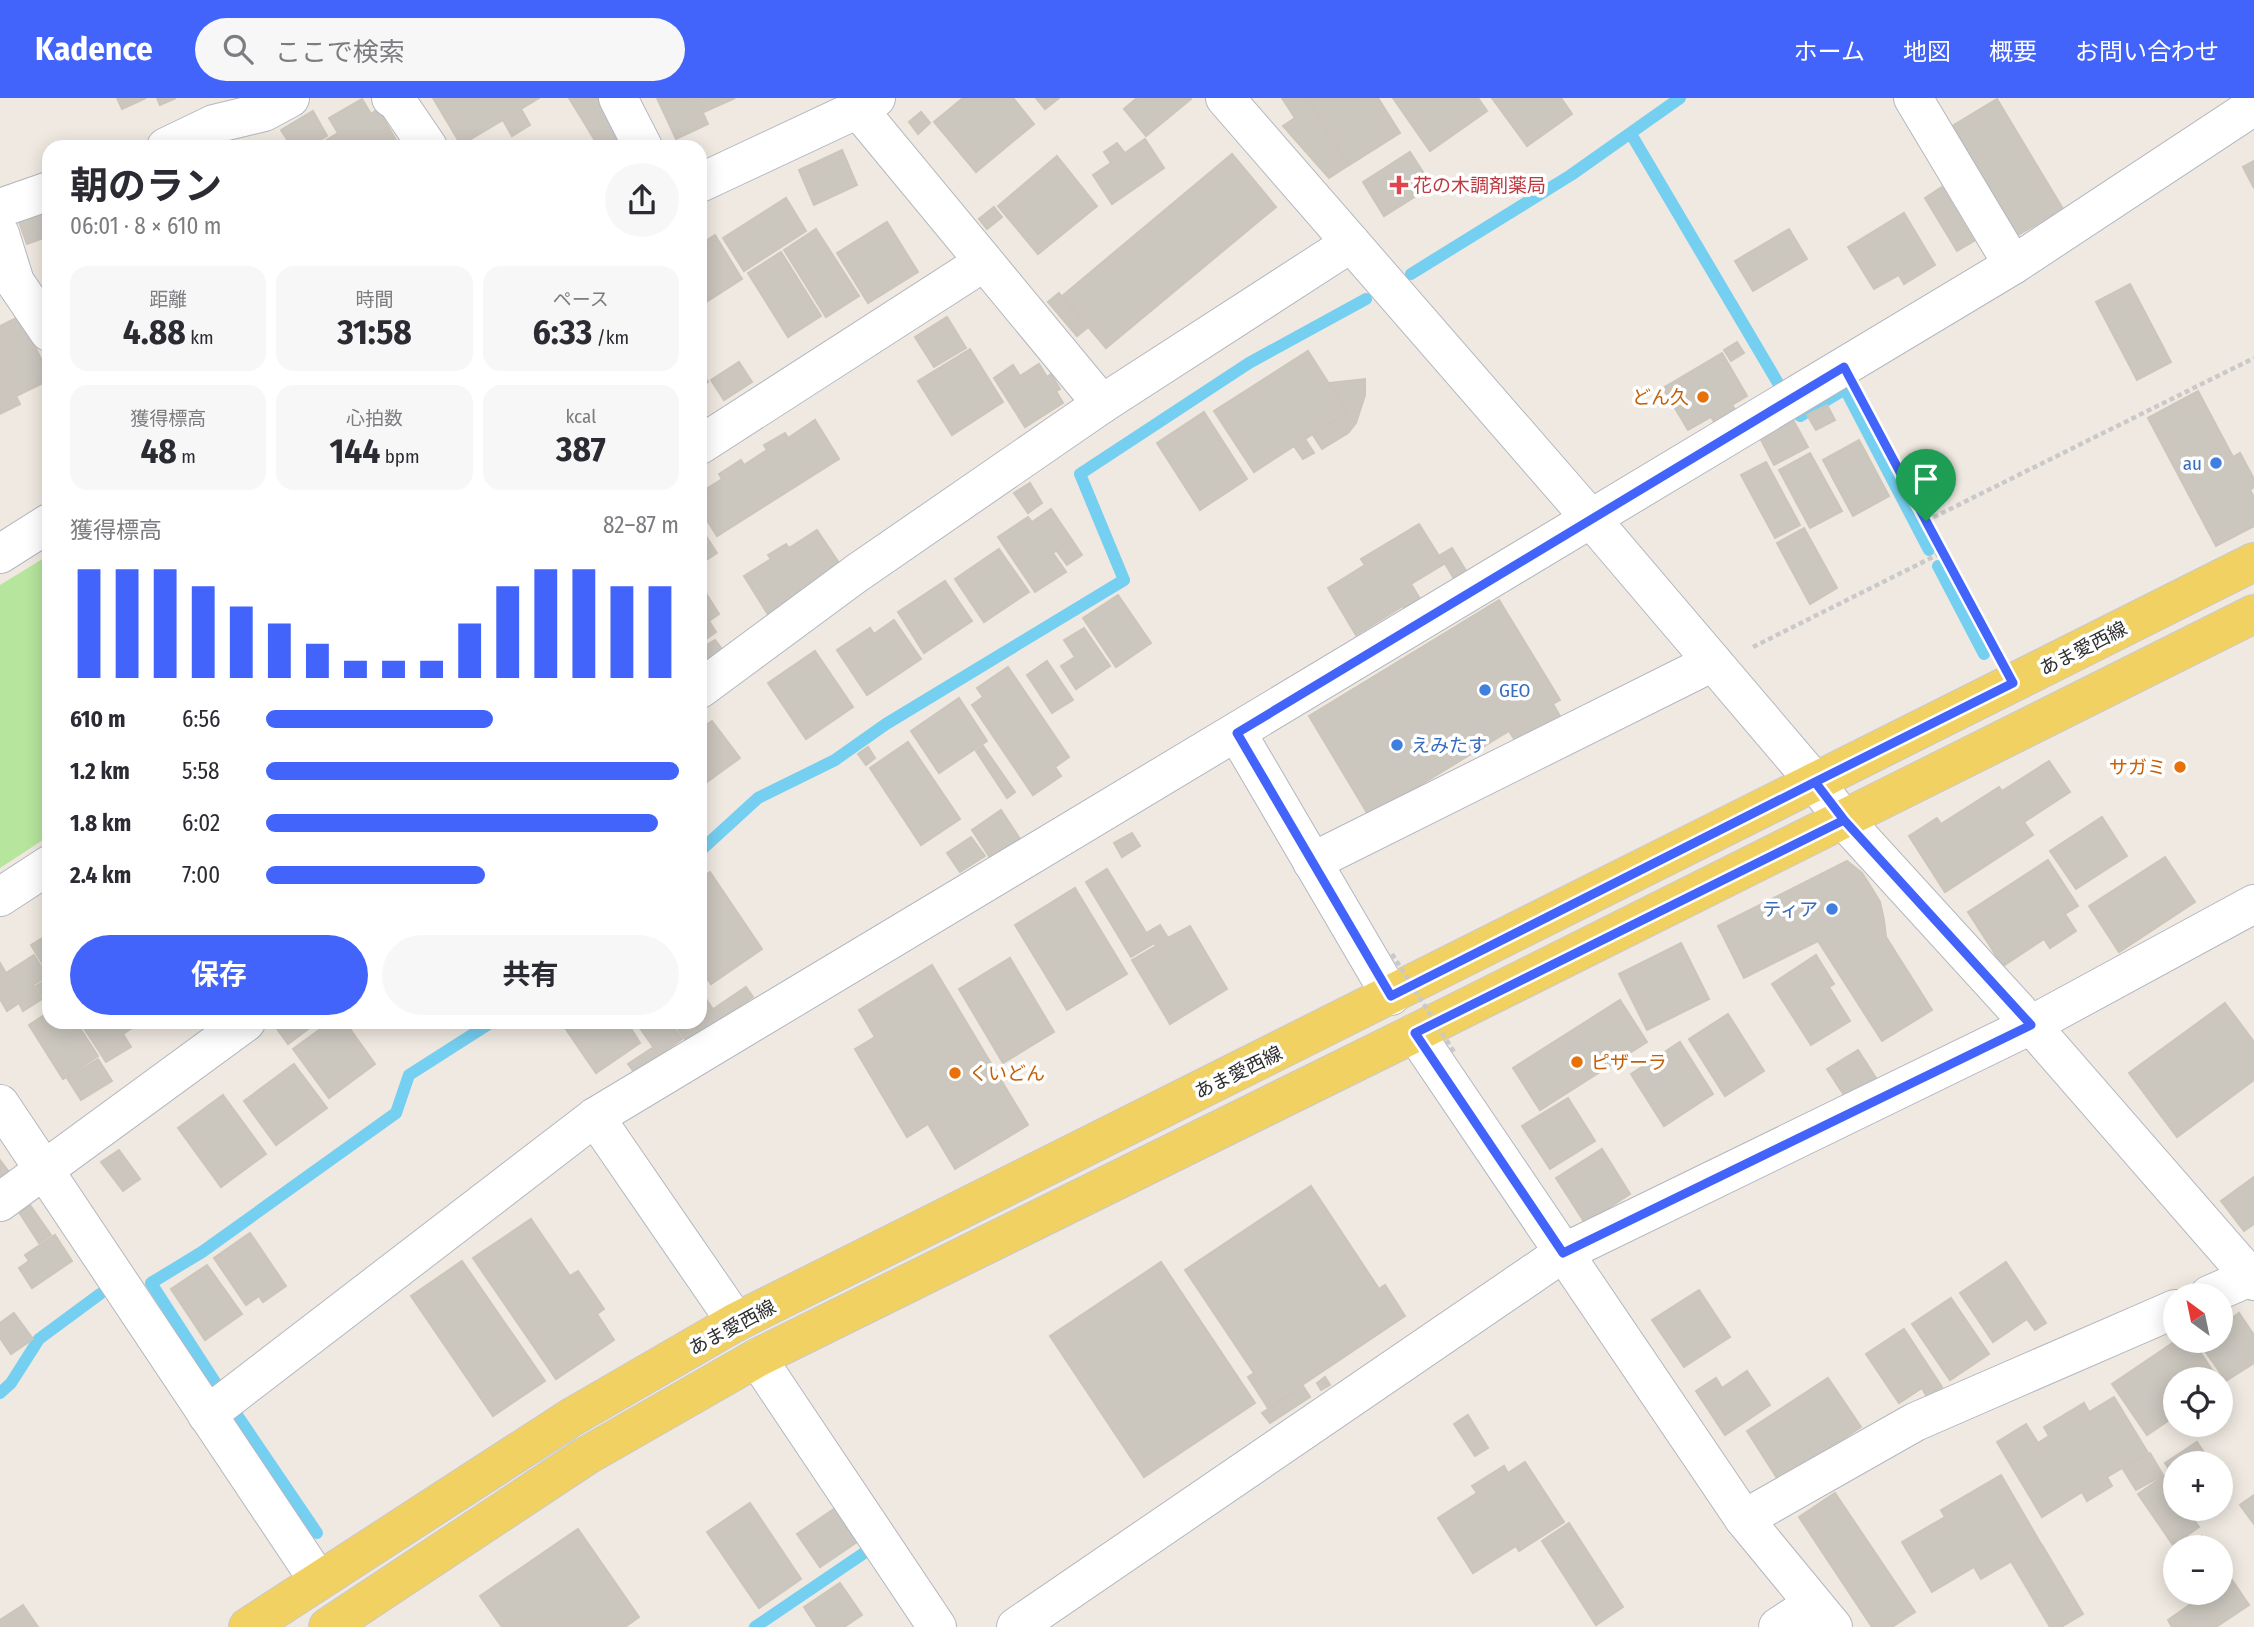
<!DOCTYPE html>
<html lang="ja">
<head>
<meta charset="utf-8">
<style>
  body { margin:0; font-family:"Fira Sans Condensed","Noto Sans JP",sans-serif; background:#f7f7f7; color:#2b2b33; height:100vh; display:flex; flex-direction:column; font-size:26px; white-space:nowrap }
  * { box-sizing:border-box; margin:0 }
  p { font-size:23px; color:#7c7c81 }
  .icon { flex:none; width:38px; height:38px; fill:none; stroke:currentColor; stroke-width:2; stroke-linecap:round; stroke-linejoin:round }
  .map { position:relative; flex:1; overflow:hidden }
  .panel { position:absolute; left:42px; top:42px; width:665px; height:889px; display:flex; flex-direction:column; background:#fff; border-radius:21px; box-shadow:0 4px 18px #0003 }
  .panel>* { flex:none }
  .needle { width:46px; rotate:327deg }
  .controls { position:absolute; left:2163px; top:1185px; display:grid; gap:14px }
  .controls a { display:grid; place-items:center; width:70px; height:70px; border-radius:50%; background:#fff; box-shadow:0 4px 18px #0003; font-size:35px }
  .pin { position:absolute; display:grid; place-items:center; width:60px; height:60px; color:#fff; margin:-72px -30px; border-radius:50% 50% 50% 0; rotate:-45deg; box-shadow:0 0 7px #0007 }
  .pin .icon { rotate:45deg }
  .round { display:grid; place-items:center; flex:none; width:74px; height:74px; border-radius:37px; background:#f7f7f7 }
  .headline { display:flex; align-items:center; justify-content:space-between; height:119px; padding:0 28px }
  h1 { font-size:38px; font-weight:700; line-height:52px }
  .stats { display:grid; grid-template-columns:repeat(3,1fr); gap:10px; height:119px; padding:7px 28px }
  .stats div { display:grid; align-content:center; border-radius:18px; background:#f7f7f7; text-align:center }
  .stats b { font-size:35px; font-weight:700 }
  .stats small { font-size:19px; font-weight:400 }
  .stats p { font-size:19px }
  .chart { height:196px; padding:14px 28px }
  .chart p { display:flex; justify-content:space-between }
  .chart svg { width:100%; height:126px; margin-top:7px; stroke:#4264fb; stroke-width:6 }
  .action { display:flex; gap:14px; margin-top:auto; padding:14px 28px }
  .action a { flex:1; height:80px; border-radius:42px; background:#4264fb; color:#fff; font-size:28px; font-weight:700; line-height:80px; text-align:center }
  .action a+a { background:#f7f7f7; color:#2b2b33 }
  ul { padding:0 28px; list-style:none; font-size:23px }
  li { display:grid; grid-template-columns:112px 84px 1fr; align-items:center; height:52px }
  li i { height:18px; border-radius:9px; background:#4264fb }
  header { display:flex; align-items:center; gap:42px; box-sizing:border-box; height:98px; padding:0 35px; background:#4264fb; color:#fff }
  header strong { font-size:33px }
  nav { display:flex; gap:38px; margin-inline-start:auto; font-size:24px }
  .search { width:490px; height:63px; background:#f7f7f7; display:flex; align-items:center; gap:18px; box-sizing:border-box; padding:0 24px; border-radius:38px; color:#7c7c81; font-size:26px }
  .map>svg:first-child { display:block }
</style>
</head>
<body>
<header>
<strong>Kadence</strong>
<div class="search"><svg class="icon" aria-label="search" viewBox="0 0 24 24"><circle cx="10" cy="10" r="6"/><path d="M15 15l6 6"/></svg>ここで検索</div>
<nav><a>ホーム</a><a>地図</a><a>概要</a><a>お問い合わせ</a></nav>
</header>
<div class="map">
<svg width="2254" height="1529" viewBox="0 0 2254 1529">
  <rect width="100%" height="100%" fill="#efe9e1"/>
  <path fill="#b6e59e" d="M49 457V738L0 770V487Z"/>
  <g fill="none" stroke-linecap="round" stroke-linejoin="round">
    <g stroke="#75cff0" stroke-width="12">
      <path d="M1631 36 1778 285"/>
      <path d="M1411 176 1571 77 1680 0"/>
      <path d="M1800 318 1845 291 1929 452"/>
      <path d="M1938 468 1984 556"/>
      <path d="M700 753 758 700 835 662 886 626 1124 482 1080 376 1249 265 1366 201"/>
      <path d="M215 1284 151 1185 202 1154 396 1015 409 977 492 924"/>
      <path d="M0 1295 11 1285 39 1241 100 1196"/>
      <path d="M237 1317 317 1435"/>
      <path d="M755 1529 867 1453"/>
    </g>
  </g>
  <g fill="#cbc7bf" stroke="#cbc5ba" stroke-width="2">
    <path d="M117 0H146L122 11Z"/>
    <path d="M157 0H176L160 7Z"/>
    <path d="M433 0H539L521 11 530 27 512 38 503 22 461 47Z"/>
    <path d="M569 0H597L626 49H599Z"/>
    <path d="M657 0H696L708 26 676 41Z"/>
    <path d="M698 0H735L704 14Z"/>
    <path d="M963 0H1013L1034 26 976 74 934 24Z"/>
    <path d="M1036 0H1059L1045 11Z"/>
    <path d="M1137 0H1190L1191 1 1146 38 1124 11Z"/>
    <path d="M1282 0H1306L1349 67 1329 80 1283 28 1295 20Z"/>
    <path d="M1307 0H1378L1400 35 1349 67Z"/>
    <path d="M1393 0H1478L1487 13 1430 53Z"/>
    <path d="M1492 0H1561L1572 16 1527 48Z"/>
    <path d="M362 1 371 16 378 11 400 49H315L338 35 329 20Z"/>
    <path d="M1997 1 2063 111 2018 137 1952 28Z"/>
    <path d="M313 13 327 38 308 49H292L281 32Z"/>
    <path d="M921 14 930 25 918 36 909 24Z"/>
    <path d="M1145 41 1164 70 1112 106 1093 77 1111 65 1104 54 1117 45 1125 55Z"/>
    <path d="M842 52 857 87 814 107 799 72Z"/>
    <path d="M1410 54 1432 88 1384 118 1363 84Z"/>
    <path d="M1232 56 1276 109 1106 250 1062 198Z"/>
    <path d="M1057 58 1097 108 1038 156 998 108Z"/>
    <path d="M2254 63V90L2243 69Z"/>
    <path d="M1942 89 1974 143 1957 153 1925 100Z"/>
    <path d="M786 100 806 133 744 173 723 140Z"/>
    <path d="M994 109 1002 119 987 131 979 121Z"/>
    <path d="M49 110V138L27 146 18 121Z"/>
    <path d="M1904 115 1935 167 1904 186 1899 177 1874 191 1848 149Z"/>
    <path d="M887 124 918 174 868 205 837 155Z"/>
    <path d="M816 131 859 198 826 219 784 152Z"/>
    <path d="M1789 131 1807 161 1753 193 1735 163Z"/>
    <path d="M715 137 742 181 700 208V147Z"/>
    <path d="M781 154 821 218 788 239 748 175Z"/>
    <path d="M2130 186 2171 264 2137 282 2096 204Z"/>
    <path d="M1059 195 1087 230 1077 238 1048 204Z"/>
    <path d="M20 218 49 277V282L16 298 20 306 0 316V228Z"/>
    <path d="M947 219 966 250 934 269 915 239Z"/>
    <path d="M1737 244 1744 255 1731 263 1724 252Z"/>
    <path d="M970 251 1003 304 952 337 918 283Z"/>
    <path d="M1308 253 1347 314 1254 374 1214 313Z"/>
    <path d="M1722 255 1747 298 1732 307 1736 313 1715 325 1711 319 1688 332 1663 290Z"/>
    <path d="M739 264 752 284 724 302 711 282Z"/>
    <path d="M1039 266 1047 279 1051 276 1060 291 1056 293 1063 305 1025 329 994 280 1013 267 1020 278Z"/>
    <path d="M700 272 708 284 700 289Z"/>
    <path d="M1365 281V297L1356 325 1348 335 1322 351 1313 337 1348 314 1329 285Z"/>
    <path d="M2198 293 2233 359 2240 355 2254 381V389L2250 392 2254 399V428L2216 448 2148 320Z"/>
    <path d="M1827 307 1835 322 1816 332 1807 317Z"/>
    <path d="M1204 314 1247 381 1200 412 1157 345Z"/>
    <path d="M1792 320 1808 349 1774 367 1759 338Z"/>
    <path d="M815 322 839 361 717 438 700 411V395L722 381 719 376 741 362 744 367 767 352 764 347 785 335 788 340Z"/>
    <path d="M1305 341 1314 355 1303 361 1294 348Z"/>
    <path d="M1859 342 1889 398 1853 418 1823 362Z"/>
    <path d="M1810 355 1842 413 1810 430 1779 372Z"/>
    <path d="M1766 364 1800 427 1775 440 1741 377Z"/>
    <path d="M1030 385 1042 405 1028 415 1014 395Z"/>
    <path d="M1051 411 1072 442 1053 455 1066 474 1035 494 998 439 1028 419 1032 424Z"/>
    <path d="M1419 426 1444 466 1411 486 1423 506 1407 515 1403 508 1356 537 1328 490 1365 467 1361 461Z"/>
    <path d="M700 429 717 455 700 466Z"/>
    <path d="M1804 430 1837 490 1810 506 1777 445Z"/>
    <path d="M817 432 843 471 769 518 744 478 771 461 768 457 786 446 789 450Z"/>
    <path d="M1072 442 1082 457 1067 467 1056 452Z"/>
    <path d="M1452 450 1468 476 1456 484 1440 457Z"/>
    <path d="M999 451 1029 494 984 524 955 481Z"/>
    <path d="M945 483 972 523 924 555 898 514Z"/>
    <path d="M700 486 719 516 709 523 716 534 700 545Z"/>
    <path d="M1118 497 1151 545 1116 569 1083 520Z"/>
    <path d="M1499 502 1560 602 1553 606 1561 620 1518 647 1509 633 1369 718 1309 618Z"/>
    <path d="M894 522 921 561 867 597 837 552 870 530 874 536Z"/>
    <path d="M1084 530 1110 568 1076 591 1061 568 1075 559 1064 542Z"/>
    <path d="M715 542 722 551 700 566V551Z"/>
    <path d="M815 553 853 609 806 641 768 585Z"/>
    <path d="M1047 563 1073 602 1052 615 1027 577Z"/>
    <path d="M1008 569 1069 659 1055 669 1061 678 1033 697 972 607 983 599 977 590Z"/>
    <path d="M959 600 987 643 939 675 911 633Z"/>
    <path d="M712 623 740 660 700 689V631Z"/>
    <path d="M908 644 960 721 921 747 870 670Z"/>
    <path d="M983 648 1015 694 1007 700 976 653Z"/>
    <path d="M868 649 875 660 866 667 858 656Z"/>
    <path d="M2049 663 2070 694 2024 724 2033 737 1945 794 1909 738 1937 720 1941 726 1999 689 2002 693Z"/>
    <path d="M1001 712 1020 741 991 761 972 732Z"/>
    <path d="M2102 719 2127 758 2076 791 2050 753Z"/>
    <path d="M1132 735 1140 748 1122 759 1114 745Z"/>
    <path d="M971 739 985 758 960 774 947 755Z"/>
    <path d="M2165 759 2195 804 2119 854 2089 808Z"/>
    <path d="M2048 762 2078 808 2065 816 2076 833 2050 850 2044 841 2003 868 1968 814Z"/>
    <path d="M1847 763 1862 775 1871 789 1880 804 1884 822 1886 839 1932 912 1882 943 1818 843 1744 880 1718 828Z"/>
    <path d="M1107 771 1153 846 1131 859 1086 784Z"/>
    <path d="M710 774 762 851 711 886 705 877 700 880V780Z"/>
    <path d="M1075 790 1127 876 1067 912 1015 827Z"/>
    <path d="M1160 827 1168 840 1190 828 1227 891 1170 926 1132 862 1156 848 1148 834Z"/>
    <path d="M49 836V876L31 847Z"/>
    <path d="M1681 845 1709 901 1647 932 1619 876Z"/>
    <path d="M34 857 47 878 33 887 42 901 23 913 19 905 7 913 0 901V865L6 875Z"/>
    <path d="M1816 857 1834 886 1829 889 1850 923 1811 947 1772 886Z"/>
    <path d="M1010 860 1054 934 1003 965 959 891Z"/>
    <path d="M932 867 1028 1027 955 1071 928 1026 907 1039 855 951 875 939 859 912Z"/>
    <path d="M49 880V906H48L36 888Z"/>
    <path d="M746 889 753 899 687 944 679 933 693 924H700V920Z"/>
    <path d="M700 892 712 910 700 918Z"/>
    <path d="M1620 902 1647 944 1540 1012 1513 970Z"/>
    <path d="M2225 905 2254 944V982L2177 1039 2129 975Z"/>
    <path d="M49 914V924H76L98 958 63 981 29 927Z"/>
    <path d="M1728 916 1764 973 1725 998 1689 941Z"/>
    <path d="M80 924H137L138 926 123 936 131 949 106 964Z"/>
    <path d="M280 924H309L312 928 288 946 275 928Z"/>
    <path d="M330 924H345L375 966 329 1000 293 951Z"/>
    <path d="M561 924H638L630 929 640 945 596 975Z"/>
    <path d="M649 924H670L682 941 659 957 640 930Z"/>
    <path d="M673 924H691L679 932Z"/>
    <path d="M1680 944 1713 996 1664 1028 1631 976Z"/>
    <path d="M652 950 658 958 634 974 628 966Z"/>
    <path d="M1858 952 1876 980 1846 1000 1827 971Z"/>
    <path d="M98 961 112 983 81 1002 67 980Z"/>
    <path d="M294 966 327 1010 276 1047 244 1003Z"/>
    <path d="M223 997 266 1056 221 1089 178 1030Z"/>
    <path d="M1568 1000 1595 1043 1550 1071 1522 1028Z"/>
    <path d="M1602 1051 1630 1096 1585 1125 1556 1080Z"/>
    <path d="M119 1052 140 1081 123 1093 101 1064Z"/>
    <path d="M0 1062 9 1074 0 1080Z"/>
    <path d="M2254 1079V1126L2244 1133 2221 1103Z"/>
    <path d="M1311 1088 1379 1191 1385 1187 1405 1218 1268 1310 1248 1279 1254 1275 1185 1172Z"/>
    <path d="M30 1107 51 1137 39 1145 19 1114Z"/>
    <path d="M531 1121 570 1178 578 1173 604 1211 597 1216 614 1242 556 1281 473 1160Z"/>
    <path d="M250 1135 286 1188 263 1204 259 1198 246 1207 214 1160Z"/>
    <path d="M55 1137 72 1163 32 1190 19 1170 29 1163 25 1157Z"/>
    <path d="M462 1163 545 1283 493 1318 411 1198Z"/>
    <path d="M1161 1164 1255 1305 1144 1379 1050 1238Z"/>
    <path d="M2006 1164 2046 1225 2035 1232 2027 1221 1993 1244 1960 1195Z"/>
    <path d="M207 1167 242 1216 205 1242 171 1191Z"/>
    <path d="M1699 1192 1730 1239 1684 1269 1652 1222Z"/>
    <path d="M1951 1200 1989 1256 1950 1282 1912 1226Z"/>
    <path d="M14 1215 33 1241 11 1256 0 1240V1225Z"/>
    <path d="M2239 1215 2254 1237V1265L2226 1283 2198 1243 2221 1242V1228Z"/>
    <path d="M1904 1231 1942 1289 1927 1299 1922 1290 1899 1305 1866 1256Z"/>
    <path d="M2177 1242H2192L2218 1281H2175V1318L2147 1337 2112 1286Z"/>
    <path d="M1747 1273 1770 1307 1725 1337 1696 1293 1716 1280 1722 1290Z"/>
    <path d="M1325 1279 1330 1287 1321 1292 1317 1285Z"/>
    <path d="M1828 1280 1861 1329 1779 1383 1747 1333Z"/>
    <path d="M1303 1288 1310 1299 1270 1325 1262 1315Z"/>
    <path d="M2114 1299 2148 1355 2107 1379 2112 1388 2087 1403 2082 1394 2042 1419 1997 1344 2026 1326 2038 1345 2049 1338 2044 1329 2084 1305 2089 1314Z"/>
    <path d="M1468 1317 1488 1350 1475 1358 1454 1326Z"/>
    <path d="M2197 1344 2211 1365H2175V1380L2165 1365Z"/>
    <path d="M2150 1355 2163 1377 2136 1392 2123 1371Z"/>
    <path d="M1525 1364 1564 1424 1519 1453 1516 1448 1473 1475 1438 1420 1477 1395 1472 1388 1504 1368 1508 1375Z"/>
    <path d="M2001 1377 2041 1446 1981 1481 1974 1469 1932 1494 1902 1444 1945 1419 1941 1412Z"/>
    <path d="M2164 1378 2175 1394V1410H2186L2199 1429 2173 1447 2138 1396Z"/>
    <path d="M2221 1379 2228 1390 2221 1395Z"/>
    <path d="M1835 1395 1915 1514 1892 1529H1872L1799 1419Z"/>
    <path d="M2254 1397V1426L2240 1407Z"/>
    <path d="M750 1405 801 1481 759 1510 707 1434Z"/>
    <path d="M837 1409 860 1442 820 1469 797 1436Z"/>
    <path d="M1569 1425 1623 1509 1596 1527 1542 1443Z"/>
    <path d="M578 1431 639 1519 625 1529H502L480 1498Z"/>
    <path d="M2202 1438 2210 1449H2186Z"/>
    <path d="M2042 1447 2083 1516 2061 1529H2050L2012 1465Z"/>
    <path d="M2221 1465 2229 1478 2221 1484Z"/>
    <path d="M2230 1479 2249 1507 2216 1529H2172L2168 1522 2208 1494H2221V1486Z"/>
    <path d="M840 1485 862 1517 844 1529H817L804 1509Z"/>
    <path d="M23 1507 38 1529H0V1522Z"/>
  </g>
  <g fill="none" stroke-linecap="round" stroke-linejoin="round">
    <defs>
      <g id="street">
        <path d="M391 0 396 2 428 49"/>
        <path d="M618 0 643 49"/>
        <path d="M1913 0 2013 167"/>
        <path d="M858 11 1102 306"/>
        <path d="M166 49 214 26 264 14 290 0"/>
        <path d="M0 110 49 93"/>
        <path d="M0 136 15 184 49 234"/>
        <path d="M700 347 984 164"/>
        <path d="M700 591 857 475 1102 306 1351 145"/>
        <path d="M1237 635 1391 898"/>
        <path d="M1844 722 2031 927 2254 1183"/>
        <path d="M1312 764 1713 564"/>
        <path d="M0 799 49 767"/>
        <path d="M1415 935 1744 1421 1833 1529"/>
        <path d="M0 1006 318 1482"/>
        <path d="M595 1019 736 1224"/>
        <path d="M0 1104 246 924"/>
        <path d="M2209 1197 2250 1179"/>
        <path d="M757 1260 937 1529"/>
        <path d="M207 1317 595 1019 2013 167 2254 8"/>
        <path d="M1744 1421 1915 1324 2175 1211"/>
        <path d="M1016 1529 1563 1155 2031 927 2254 806"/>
        <path d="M1778 1529 1813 1506"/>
      </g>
      <g id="secondary">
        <path d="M1225 0 1592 422 1815 684 1844 722"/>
        <path d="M700 85 858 11 876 0"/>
        <path d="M0 456 49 425"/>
      </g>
      <g id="primary">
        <path d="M248 1529 572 1319 736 1224 2254 464"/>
        <path d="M328 1529 586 1358 757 1260 1415 935 2254 516"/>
      </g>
    </defs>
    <use href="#street" stroke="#b4b7c1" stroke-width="40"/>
    <use href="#secondary" stroke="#b4b7c1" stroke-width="40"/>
    <use href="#primary" stroke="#c9c9c9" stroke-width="40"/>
    <g stroke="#c9c9c9" stroke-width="4.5" stroke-dasharray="5 3.5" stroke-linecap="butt">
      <path d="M1863 304 1994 549"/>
      <path d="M1926 423 2254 260"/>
      <path d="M1753 549 1943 454"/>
    </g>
    <use href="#street" stroke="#fff" stroke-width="38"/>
    <use href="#secondary" stroke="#fff" stroke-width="38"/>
    <use href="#primary" stroke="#f2d163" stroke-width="38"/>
    <path stroke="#c9c9c9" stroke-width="4.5" stroke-dasharray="5 3.5" stroke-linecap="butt" d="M1392 856 1454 954"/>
  </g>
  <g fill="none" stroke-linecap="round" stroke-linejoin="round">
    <defs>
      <path id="route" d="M1926 423 1844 269 1237 635 1391 898 1815 684 1844 722 1415 935 1563 1155 2031 927 1844 722 1815 684 2013 585 1926 423"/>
    </defs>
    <use href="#route" stroke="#fff" stroke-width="14"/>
    <use href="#route" stroke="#4264fb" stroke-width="9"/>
  </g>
  <path fill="#e0444e" stroke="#fff" stroke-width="2.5" d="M1395.5 76.5h7v7h7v7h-7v7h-7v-7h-7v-7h7z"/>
  <g fill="#e8710a" stroke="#fff" stroke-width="2.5">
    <circle cx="1703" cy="299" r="7"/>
    <circle cx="2180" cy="669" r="7"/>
    <circle cx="1577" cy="964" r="7"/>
    <circle cx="955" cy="975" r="7"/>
  </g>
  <g fill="#3f7fe0" stroke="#fff" stroke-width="2.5">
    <circle cx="2216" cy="365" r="7"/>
    <circle cx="1485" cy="592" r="7"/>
    <circle cx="1397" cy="647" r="7"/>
    <circle cx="1832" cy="811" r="7"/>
  </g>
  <g text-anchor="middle" stroke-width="7" stroke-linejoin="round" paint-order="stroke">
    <g font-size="19" fill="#be3a42" stroke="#fff" text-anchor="start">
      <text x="1413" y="94">花の木調剤薬局</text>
    </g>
    <g font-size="19" fill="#c56008" stroke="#fff" text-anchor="end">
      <text x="1689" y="306">どん久</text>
      <text x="2166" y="676">サガミ</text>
      <text x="1591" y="971" text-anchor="start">ピザーラ</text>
      <text x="969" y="982" text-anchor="start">くいどん</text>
    </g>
    <g font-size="19" fill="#366cbe" stroke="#fff" text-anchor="end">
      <text x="2202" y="372">au</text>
      <text x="1499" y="599" text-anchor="start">GEO</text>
      <text x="1411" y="654" text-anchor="start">えみたす</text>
      <text x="1818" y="818">ティア</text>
    </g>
    <g font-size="19" fill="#2e2e2e" stroke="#fff">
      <text transform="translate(2083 550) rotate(-27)" y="7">あま愛西線</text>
      <text transform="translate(1238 974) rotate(-26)" y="7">あま愛西線</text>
      <text transform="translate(732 1229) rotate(-28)" y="7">あま愛西線</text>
    </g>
  </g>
</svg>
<div class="controls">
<a><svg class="needle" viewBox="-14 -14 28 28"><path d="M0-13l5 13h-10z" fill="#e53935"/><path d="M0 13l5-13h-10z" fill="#7c7c81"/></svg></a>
<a><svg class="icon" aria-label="locate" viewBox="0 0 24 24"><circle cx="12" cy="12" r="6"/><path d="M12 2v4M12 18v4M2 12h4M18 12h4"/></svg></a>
<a>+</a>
<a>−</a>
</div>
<div class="pin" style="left:1926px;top:423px;background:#1e9e55"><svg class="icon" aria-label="arrive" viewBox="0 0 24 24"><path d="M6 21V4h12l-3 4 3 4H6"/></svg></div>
<section class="panel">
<div class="headline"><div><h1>朝のラン</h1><p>06:01 · 8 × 610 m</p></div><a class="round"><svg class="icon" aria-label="share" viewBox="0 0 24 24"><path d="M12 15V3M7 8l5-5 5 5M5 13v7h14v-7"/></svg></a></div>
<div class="stats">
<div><p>距離</p><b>4.88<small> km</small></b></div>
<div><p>時間</p><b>31:58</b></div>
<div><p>ペース</p><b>6:33<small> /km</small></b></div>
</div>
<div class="stats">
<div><p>獲得標高</p><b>48<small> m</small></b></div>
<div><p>心拍数</p><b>144<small> bpm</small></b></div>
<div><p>kcal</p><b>387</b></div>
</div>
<div class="chart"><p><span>獲得標高</span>82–87 m</p>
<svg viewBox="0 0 160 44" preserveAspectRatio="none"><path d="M5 44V6M15 44V6M25 44V6M35 44V12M45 44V19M55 44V25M65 44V32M75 44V38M85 44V38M95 44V38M105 44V25M115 44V12M125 44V6M135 44V6M145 44V12M155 44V12"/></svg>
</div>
<ul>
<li><b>610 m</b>6:56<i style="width:55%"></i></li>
<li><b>1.2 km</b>5:58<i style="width:100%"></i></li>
<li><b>1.8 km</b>6:02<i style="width:95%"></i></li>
<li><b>2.4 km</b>7:00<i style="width:53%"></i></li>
</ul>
<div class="action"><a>保存</a><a>共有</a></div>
</section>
</div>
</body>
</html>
